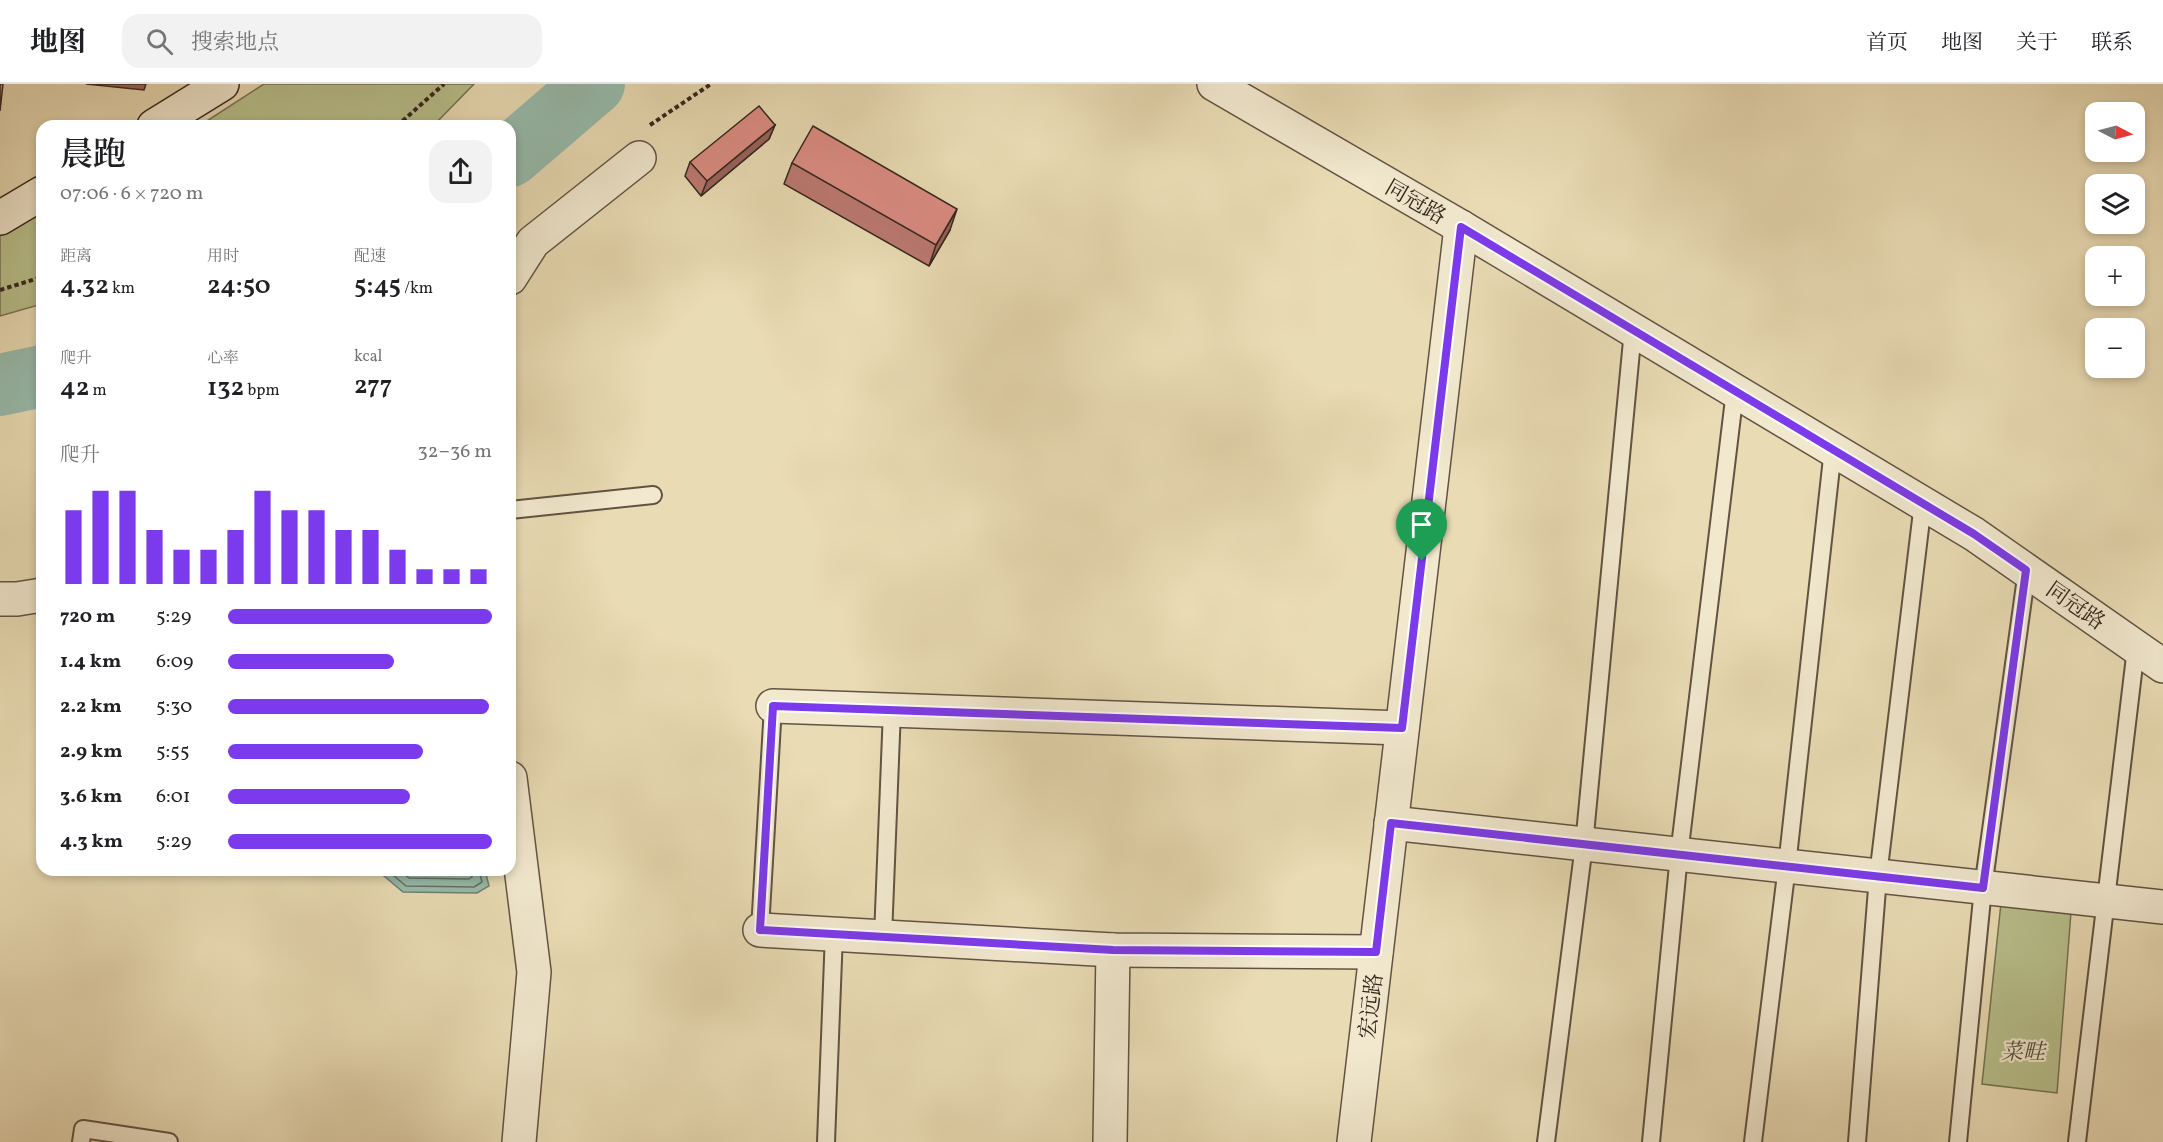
<!DOCTYPE html>
<html lang="zh">
<head>
<meta charset="utf-8">
<style>
  body { margin:0; font-family:Vollkorn,"Noto Serif SC",serif; background:#f2f2f2; color:#202124; height:100vh; display:flex; flex-direction:column; font-size:22px; white-space:nowrap }
  * { box-sizing:border-box; margin:0 }
  p { font-size:20px; color:#757577 }
  .icon { flex:none; width:33px; height:33px; fill:none; stroke:currentColor; stroke-width:2; stroke-linecap:round; stroke-linejoin:round }
  .map { position:relative; flex:1; overflow:hidden }
  .details { position:absolute; left:36px; top:36px; width:480px; height:756px; display:flex; flex-direction:column; background:#fff; border-radius:18px; box-shadow:0 3px 9px #0003 }
  .details>* { flex:none }
  .needle { width:39px; rotate:96deg }
  .fabs { position:absolute; left:2085px; top:18px; display:grid; gap:12px }
  .fabs a { display:grid; place-items:center; width:60px; height:60px; border-radius:12px; background:#fff; box-shadow:0 3px 9px #0003; font-size:30px }
  .pin { position:absolute; display:grid; place-items:center; width:51px; height:51px; color:#fff; margin:-62px -26px; border-radius:50% 50% 50% 0; rotate:-45deg; box-shadow:0 0 6px #0007 }
  .pin .icon { rotate:45deg }
  .round { display:grid; place-items:center; flex:none; width:63px; height:63px; border-radius:18px; background:#f2f2f2 }
  .head { display:flex; align-items:center; justify-content:space-between; height:102px; padding:0 24px }
  h1 { font-size:33px; font-weight:600; line-height:45px }
  .stats { display:grid; grid-template-columns:repeat(3,1fr); gap:9px; height:102px; padding:6px 24px }
  .stats div { display:grid; align-content:center }
  .stats b { font-size:26px; font-weight:600 }
  .stats small { font-size:16px; font-weight:400 }
  .stats p { font-size:16px }
  .chart { height:168px; padding:12px 24px }
  .chart p { display:flex; justify-content:space-between }
  .chart svg { width:100%; height:108px; margin-top:6px; stroke:#7c3aed; stroke-width:6 }
  ul { padding:0 24px; list-style:none; font-size:20px }
  li { display:grid; grid-template-columns:96px 72px 1fr; align-items:center; height:45px }
  li i { height:15px; border-radius:8px; background:#7c3aed }
  header { display:flex; align-items:center; gap:36px; box-sizing:border-box; height:84px; padding:0 30px; background:#fff; border-bottom:2px solid #e0e0e0 }
  header strong { font-size:28px }
  nav { display:flex; gap:33px; margin-inline-start:auto; font-size:21px }
  .search { width:420px; height:54px; background:#f2f2f2; display:flex; align-items:center; gap:15px; box-sizing:border-box; padding:0 21px; border-radius:18px; color:#757577; font-size:22px }
  .map>svg:first-child { display:block }
</style>
</head>
<body>
<header>
<strong>地图</strong>
<div class="search"><svg class="icon" aria-label="search" viewBox="0 0 24 24"><circle cx="10" cy="10" r="6"/><path d="M15 15l6 6"/></svg>搜索地点</div>
<nav><a>首页</a><a>地图</a><a>关于</a><a>联系</a></nav>
</header>
<div class="map">
<svg width="2163" height="1058" viewBox="0 0 2163 1058">
  <rect width="100%" height="100%" fill="#e9dbb4"/>
  <filter id="stains"><feTurbulence type="fractalNoise" baseFrequency=".00333" numOctaves="4"/><feColorMatrix values="0 0 0 0 .2 0 0 0 0 .09 0 0 0 0 .02 0 0 0 .5 -.17"/></filter>
  <radialGradient id="worn" r=".72"><stop offset=".6" stop-color="#630" stop-opacity="0"/><stop offset="1" stop-color="#630" stop-opacity=".3"/></radialGradient>
  <g fill="#b8c08c" stroke="#767354" stroke-width="1.5">
    <path d="M264 0H474L433 42H199Z"/>
    <path d="M42 127V220L0 232V149Z"/>
    <path d="M2001 819 2071 828 2057 1009 1982 1000Z"/>
  </g>
  <path fill="#97bbac" stroke="#6f7f73" stroke-width="1.5" d="M377 786H485L489 802 477 809 403 808Z"/>
  <g fill="none" stroke-linecap="round" stroke-linejoin="round">
    <g stroke="#667064" stroke-width="1.5">
      <path d="M387 786 406 802 474 803 482 798 479 786"/>
      <path d="M398 786 409 794 469 795 472 793V786"/>
    </g>
    <g stroke="#97bbac" stroke-width="62">
      <path d="M510 72 594 0"/>
      <path d="M0 301 42 292"/>
    </g>
    <defs>
      <g id="lane">
        <path d="M510 426 653 411"/>
        <path d="M760 846 773 622"/>
        <path d="M883 853 892 626"/>
        <path d="M81 1058 83 1045 169 1058"/>
        <path d="M826 1058 834 849"/>
        <path d="M1546 1058 1584 761 1633 246"/>
        <path d="M1651 1058 1679 771 1735 307"/>
        <path d="M1753 1058 1787 782 1833 365"/>
        <path d="M1857 1058 1878 792 1923 419"/>
        <path d="M1958 1058 1983 804 2027 486"/>
        <path d="M2077 1058 2136 564"/>
      </g>
      <g id="street">
        <path d="M1214 0 1461 143 1974 450 2163 582"/>
        <path d="M510 194 533 158 639 74"/>
        <path d="M0 515H17L42 511"/>
        <path d="M773 622 1402 644"/>
        <path d="M510 694 534 888 519 1058"/>
        <path d="M1391 739 2163 823"/>
        <path d="M760 846 1113 866 1376 868"/>
        <path d="M1110 1058 1113 866"/>
        <path d="M1354 1058 1461 143"/>
      </g>
      <g id="secondary">
        <path d="M154 42 222 0"/>
        <path d="M0 134 42 109"/>
      </g>
    </defs>
    <use href="#lane" stroke="#615343" stroke-width="20"/>
    <use href="#street" stroke="#615343" stroke-width="36"/>
    <use href="#secondary" stroke="#34261d" stroke-width="36"/>
    <g stroke="#34261d" stroke-width="4" stroke-dasharray="4.5 3" stroke-linecap="butt">
      <path d="M650 41 711 0"/>
      <path d="M397 42 444 0"/>
      <path d="M0 206 42 193"/>
    </g>
    <use href="#lane" stroke="#f1e8ce" stroke-width="16"/>
    <use href="#street" stroke="#f1e8ce" stroke-width="33"/>
    <use href="#secondary" stroke="#f1e8ce" stroke-width="33"/>
  </g>
  <g fill="#bc7871" stroke="#34261d" stroke-width="1.5">
    <path d="M775 41 769 55 701 112 685 92 690 78Z"/>
    <path d="M792 79 950 146 929 182 784 100Z"/>
  </g>
  <g fill="#99625c" stroke="#34261d" stroke-width="1.5">
    <path d="M86 0H146L144 6Z"/>
    <path d="M775 41 769 55 701 112 707 97Z"/>
    <path d="M957 125 950 146 929 182 936 161Z"/>
  </g>
  <g fill="#db8c83" stroke="#34261d" stroke-width="1.5">
    <path d="M0 0H3L0 27Z"/>
    <path d="M759 22 775 41 707 97 690 78Z"/>
    <path d="M813 42 957 125 936 161 792 79Z"/>
  </g>
  <g fill="none" stroke-linecap="round" stroke-linejoin="round">
    <defs>
      <path id="route" d="M1461 143 1974 450 2026 486 1983 804 1391 739 1376 868 1113 866 760 846 773 622 1402 644Z"/>
    </defs>
    <use href="#route" stroke="#fff" stroke-width="12"/>
    <use href="#route" stroke="#7c3aed" stroke-width="8"/>
  </g>
  <g text-anchor="middle" stroke-width="4.5" stroke-linejoin="round" paint-order="stroke">
    <g font-size="22" fill="#34261d" stroke="#f1e8ce">
      <text transform="translate(1416 117) rotate(30)" y="8">同冠路</text>
      <text transform="translate(2076 521) rotate(35)" y="8">同冠路</text>
      <text transform="translate(1370 922) rotate(-83)" y="8">宏远路</text>
    </g>
    <g font-size="22" font-style="italic" fill="#554c39" stroke="#f1e8ce">
      <text x="2023" y="975">菜畦</text>
    </g>
  </g>
  <rect width="100%" height="100%" filter="url(#stains)"/>
  <rect width="100%" height="100%" fill="url(#worn)"/>
</svg>
<div class="fabs">
<a><svg class="needle" viewBox="-14 -14 28 28"><path d="M0-13l5 13h-10z" fill="#e53935"/><path d="M0 13l5-13h-10z" fill="#757577"/></svg></a>
<a><svg class="icon" aria-label="layers" viewBox="0 0 24 24"><path d="M12 4l9 5-9 5-9-5zM3 14l9 5 9-5"/></svg></a>
<a>+</a>
<a>−</a>
</div>
<div class="pin" style="left:1422px;top:477px;background:#1e9e55"><svg class="icon" aria-label="arrive" viewBox="0 0 24 24"><path d="M6 21V4h12l-3 4 3 4H6"/></svg></div>
<section class="details">
<div class="head"><div><h1>晨跑</h1><p>07:06 · 6 × 720 m</p></div><a class="round"><svg class="icon" aria-label="share" viewBox="0 0 24 24"><path d="M12 15V3M7 8l5-5 5 5M5 13v7h14v-7"/></svg></a></div>
<div class="stats">
<div><p>距离</p><b>4.32<small> km</small></b></div>
<div><p>用时</p><b>24:50</b></div>
<div><p>配速</p><b>5:45<small> /km</small></b></div>
</div>
<div class="stats">
<div><p>爬升</p><b>42<small> m</small></b></div>
<div><p>心率</p><b>132<small> bpm</small></b></div>
<div><p>kcal</p><b>277</b></div>
</div>
<div class="chart"><p><span>爬升</span>32–36 m</p>
<svg viewBox="0 0 160 44" preserveAspectRatio="none"><path d="M5 44V14M15 44V6M25 44V6M35 44V22M45 44V30M55 44V30M65 44V22M75 44V6M85 44V14M95 44V14M105 44V22M115 44V22M125 44V30M135 44V38M145 44V38M155 44V38"/></svg>
</div>
<ul>
<li><b>720 m</b>5:29<i style="width:100%"></i></li>
<li><b>1.4 km</b>6:09<i style="width:63%"></i></li>
<li><b>2.2 km</b>5:30<i style="width:99%"></i></li>
<li><b>2.9 km</b>5:55<i style="width:74%"></i></li>
<li><b>3.6 km</b>6:01<i style="width:69%"></i></li>
<li><b>4.3 km</b>5:29<i style="width:100%"></i></li>
</ul>
</section>
</div>
</body>
</html>
